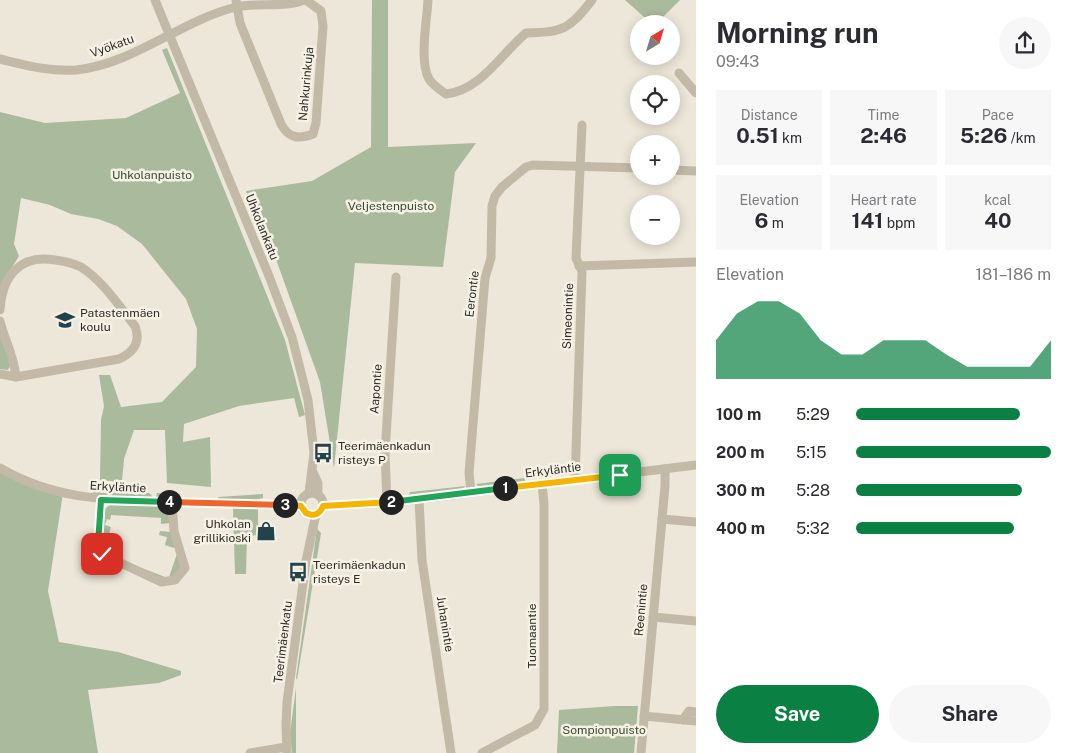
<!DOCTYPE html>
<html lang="en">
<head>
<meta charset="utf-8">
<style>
  body { margin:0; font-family:"Public Sans",sans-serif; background:#f7f7f7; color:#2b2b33; height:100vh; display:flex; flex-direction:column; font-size:19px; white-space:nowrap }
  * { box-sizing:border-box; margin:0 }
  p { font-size:16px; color:#7c7c81 }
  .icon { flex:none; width:28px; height:28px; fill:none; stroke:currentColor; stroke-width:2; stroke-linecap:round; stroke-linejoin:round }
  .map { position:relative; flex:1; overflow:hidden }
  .details { display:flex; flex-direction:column; background:#fff; width:375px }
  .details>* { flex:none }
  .needle { width:32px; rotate:38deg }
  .buttons { position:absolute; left:630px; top:15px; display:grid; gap:10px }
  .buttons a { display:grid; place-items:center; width:50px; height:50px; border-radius:50%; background:#fff; box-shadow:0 2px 12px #0003; font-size:25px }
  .pin { position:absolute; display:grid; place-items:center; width:42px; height:42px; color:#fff; margin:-21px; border-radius:10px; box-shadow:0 2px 8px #0006 }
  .km { position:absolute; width:25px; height:25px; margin:-12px; border-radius:50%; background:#222; color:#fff; font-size:14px; line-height:25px; text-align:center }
  .round { display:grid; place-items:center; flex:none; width:52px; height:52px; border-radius:26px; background:#f7f7f7 }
  .headline { display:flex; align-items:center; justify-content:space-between; height:85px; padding:0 20px }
  h1 { font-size:28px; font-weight:700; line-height:38px }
  .stats { display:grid; grid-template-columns:repeat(3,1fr); gap:8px; height:85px; padding:5px 20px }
  .stats div { display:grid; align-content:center; border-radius:0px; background:#f7f7f7; text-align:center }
  .stats b { font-size:21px; font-weight:700 }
  .stats small { font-size:14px; font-weight:400 }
  .stats p { font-size:14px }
  .chart { height:140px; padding:10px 20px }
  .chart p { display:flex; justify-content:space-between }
  .chart svg { width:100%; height:90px; margin-top:5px; fill:#0b8043; opacity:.7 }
  .primary-button { display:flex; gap:10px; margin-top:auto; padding:10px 20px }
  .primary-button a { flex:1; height:58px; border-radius:30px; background:#0b8043; color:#fff; font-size:20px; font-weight:700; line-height:58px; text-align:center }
  .primary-button a+a { background:#f7f7f7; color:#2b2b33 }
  ul { padding:0 20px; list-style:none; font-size:16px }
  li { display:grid; grid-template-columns:80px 60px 1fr; align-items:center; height:38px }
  li i { height:12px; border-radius:6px; background:#0b8043 }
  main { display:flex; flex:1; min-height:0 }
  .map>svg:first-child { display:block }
</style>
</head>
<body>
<main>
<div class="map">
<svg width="696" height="753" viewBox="0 0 696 753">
  <rect width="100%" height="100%" fill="#ede7d9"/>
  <g fill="#aaba9c">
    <path d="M372 0H388V147L476 143 455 172 443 267 355 263 334 468 320 382 272 248 246 191 312 181 371 147Z"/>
    <path d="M625 0H680L656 24H652Z"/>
    <path d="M167 48 285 340 305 415 299 417 294 398 239 406 184 424 183 442 210 437 211 487 167 483 165 430H134L124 459 122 482 100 480 101 420 104 406 99 375H110L121 407 162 402 196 367 197 329 186 299 142 244 117 226 98 219 71 214 50 205 21 198 14 244 19 256 11 269 0 306V112L45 123 126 118 180 93 162 50Z"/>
    <path d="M0 331 12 362 8 370 0 369Z"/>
    <path d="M0 465 63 493 48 591 59 642 118 652 181 671V675L159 683 88 690 98 753H0Z"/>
    <path d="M525 478V482L479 487 476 484Z"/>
    <path d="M466 486 460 490 409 495 410 492Z"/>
    <path d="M94 490 149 493 152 496 151 498 91 496Z"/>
    <path d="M157 493 180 494V498H156Z"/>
    <path d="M263 494V498L251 501 219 499 218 497Z"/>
    <path d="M110 505 162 506 168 510 170 523 161 524V518L111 515 110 520 107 519 105 525 111 527 104 552 111 556 165 577H169L177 554 180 553C185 565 181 583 164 580 150 577 116 562 103 554L99 545 103 510Z"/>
    <path d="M233 508H258V535L247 536 246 574H235Z"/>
    <path d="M317 529 321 533 297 680 296 678Z"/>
    <path d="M160 531 171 532 177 547 174 548 165 545 167 537 159 535Z"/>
    <path d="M296 688V753H292L290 733Z"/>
    <path d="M614 706H638L634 753H557L559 710Z"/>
  </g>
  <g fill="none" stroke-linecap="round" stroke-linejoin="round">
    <g stroke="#c3b9a7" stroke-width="9">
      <path d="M155 0 269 276 292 337 308 400 314 453 309 493"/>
      <path d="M236 0 240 23 281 124C289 139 299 139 313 134L316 123 323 26 321 11 306 0"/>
      <path d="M428 0C427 20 419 61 429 79 433 85 440 90 446 94 481 90 501 54 526 33 563 32 569 30 592 0"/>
      <path d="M0 59C25 65 50 72 76 70 134 64 180 21 236 7 256 2 287 8 304 0"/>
      <path d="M679 73 696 93"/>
      <path d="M671 170 696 171"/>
      <path d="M579 266 696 262"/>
      <path d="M0 310C2 276 20 254 55 260 63 261 73 263 81 267 103 281 119 306 135 326 141 342 134 352 119 359L16 377 0 374"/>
      <path d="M0 321C5 341 14 356 16 377"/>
      <path d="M0 468C56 501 112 500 174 502 217 503 259 505 301 506"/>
      <path d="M313 472 318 483V494"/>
      <path d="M575 480 582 272 576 258 582 125"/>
      <path d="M471 492 469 473 485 278 491 258 492 206 495 196 502 187 526 167 533 165 639 168"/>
      <circle cx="312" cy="504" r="11"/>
      <path d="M419 499 422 560 451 753"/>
      <path d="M101 500 98 543 102 554 161 582 175 580 185 568 174 531 172 502"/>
      <path d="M387 503 385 453 396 277"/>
      <path d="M323 506 387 503 696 465"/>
      <path d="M662 519 696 522"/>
      <path d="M653 617 696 621"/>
      <path d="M644 716 696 721"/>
      <path d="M683 720 689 711 696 712"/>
      <path d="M250 753 286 747"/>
      <path d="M287 753 286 725 287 702 306 561 316 514"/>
      <path d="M482 753 535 725 544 709V504L542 484"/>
      <path d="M641 753 665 486V469"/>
    </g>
  </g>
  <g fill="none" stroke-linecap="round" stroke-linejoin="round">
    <defs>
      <path id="split-1" d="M505 488 620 475"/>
      <path id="split-2" d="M391 502 505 488"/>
      <path id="split-3" d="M285 505 301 506 306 513C314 517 320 514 323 506L391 502"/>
      <path id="split-4" d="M169 502 285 505"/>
      <path id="split-5" d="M102 554 98 544 101 500 169 502"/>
    </defs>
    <use href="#split-1" stroke="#fff" stroke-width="10"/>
    <use href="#split-2" stroke="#fff" stroke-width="10"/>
    <use href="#split-3" stroke="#fff" stroke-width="10"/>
    <use href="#split-4" stroke="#fff" stroke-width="10"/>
    <use href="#split-5" stroke="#fff" stroke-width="10"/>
    <use href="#split-1" stroke="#f5b400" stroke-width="6"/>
    <use href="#split-2" stroke="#22a559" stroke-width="6"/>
    <use href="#split-3" stroke="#f5b400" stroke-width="6"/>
    <use href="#split-4" stroke="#f0652b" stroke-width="6"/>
    <use href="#split-5" stroke="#22a559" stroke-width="6"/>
  </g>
  <defs>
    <symbol id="school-bare" viewBox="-9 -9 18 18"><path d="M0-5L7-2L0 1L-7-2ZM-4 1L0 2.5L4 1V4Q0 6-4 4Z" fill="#22424c" stroke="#f6f1e5" stroke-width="2.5" paint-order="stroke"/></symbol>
    <symbol id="bus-bare" viewBox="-9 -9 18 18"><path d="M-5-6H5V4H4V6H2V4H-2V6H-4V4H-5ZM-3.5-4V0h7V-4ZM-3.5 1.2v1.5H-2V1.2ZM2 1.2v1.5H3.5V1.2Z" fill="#22424c" stroke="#f6f1e5" stroke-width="2.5" paint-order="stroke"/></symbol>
    <symbol id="shop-bare" viewBox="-9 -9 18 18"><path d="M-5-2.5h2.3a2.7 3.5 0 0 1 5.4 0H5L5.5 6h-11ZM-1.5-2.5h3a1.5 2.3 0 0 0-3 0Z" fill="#22424c" stroke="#f6f1e5" stroke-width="2.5" paint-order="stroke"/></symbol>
  </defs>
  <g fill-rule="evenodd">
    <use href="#school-bare" x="51" y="306" width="28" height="28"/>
    <use href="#bus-bare" x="309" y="439" width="28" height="28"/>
    <use href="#shop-bare" x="252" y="517" width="28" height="28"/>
    <use href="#bus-bare" x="284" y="558" width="28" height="28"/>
  </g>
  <g text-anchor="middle" stroke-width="5" stroke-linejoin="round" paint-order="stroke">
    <g font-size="12" fill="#312c26" stroke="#f6f1e5">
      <text transform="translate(112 46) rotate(-20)" y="4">Vyökatu</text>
      <text transform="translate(306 84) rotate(-85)" y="4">Nahkurinkuja</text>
      <text transform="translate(262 227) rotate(68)" y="4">Uhkolankatu</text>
      <text transform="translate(472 294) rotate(-83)" y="4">Eerontie</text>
      <text transform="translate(568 316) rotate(-88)" y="4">Simeonintie</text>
      <text transform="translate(376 389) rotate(-86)" y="4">Aapontie</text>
      <text transform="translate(553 470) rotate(-7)" y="4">Erkyläntie</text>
      <text transform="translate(118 487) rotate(3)" y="4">Erkyläntie</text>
      <text transform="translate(641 610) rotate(-85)" y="4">Reenintie</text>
      <text transform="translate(445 624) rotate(81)" y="4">Juhanintie</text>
      <text transform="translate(532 636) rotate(-90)" y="4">Tuomaantie</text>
      <text transform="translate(283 642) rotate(-83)" y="4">Teerimäenkatu</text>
    </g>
    <g font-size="12" fill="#3b4c2e" stroke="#f6f1e5">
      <text x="152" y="179">Uhkolanpuisto</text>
      <text x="391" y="210">Veljestenpuisto</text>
      <text x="604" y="734">Sompionpuisto</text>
    </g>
    <g font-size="12" fill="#312c26" stroke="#f6f1e5" text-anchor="start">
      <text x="80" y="317">Patastenmäen<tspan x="80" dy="14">koulu</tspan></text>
      <text x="338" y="450">Teerimäenkadun<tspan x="338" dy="14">risteys P</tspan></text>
      <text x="251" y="528" text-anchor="end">Uhkolan<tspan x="251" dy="14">grillikioski</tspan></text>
      <text x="313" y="569">Teerimäenkadun<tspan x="313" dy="14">risteys E</tspan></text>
    </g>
  </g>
</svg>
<div class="buttons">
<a><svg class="needle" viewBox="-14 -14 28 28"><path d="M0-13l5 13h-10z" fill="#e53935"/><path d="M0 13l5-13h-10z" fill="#7c7c81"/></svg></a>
<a><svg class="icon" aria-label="locate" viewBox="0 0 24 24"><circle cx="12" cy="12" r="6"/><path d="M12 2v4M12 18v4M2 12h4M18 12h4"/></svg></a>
<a>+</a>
<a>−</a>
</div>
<div class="pin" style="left:620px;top:475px;background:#1e9e55"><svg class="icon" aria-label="arrive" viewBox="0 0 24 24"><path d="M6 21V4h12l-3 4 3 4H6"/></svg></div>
<div class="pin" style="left:102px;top:554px;background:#d93025"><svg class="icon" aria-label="check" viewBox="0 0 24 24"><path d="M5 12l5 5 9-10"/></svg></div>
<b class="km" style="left:505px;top:488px">1</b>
<b class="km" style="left:391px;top:502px">2</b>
<b class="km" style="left:285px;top:505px">3</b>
<b class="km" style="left:169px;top:502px">4</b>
</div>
<section class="details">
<div class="headline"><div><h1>Morning run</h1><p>09:43</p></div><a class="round"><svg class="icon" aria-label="share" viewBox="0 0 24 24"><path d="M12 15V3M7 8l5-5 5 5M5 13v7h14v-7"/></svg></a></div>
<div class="stats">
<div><p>Distance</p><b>0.51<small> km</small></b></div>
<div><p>Time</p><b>2:46</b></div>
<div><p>Pace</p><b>5:26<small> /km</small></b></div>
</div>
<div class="stats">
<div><p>Elevation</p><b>6<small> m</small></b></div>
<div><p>Heart rate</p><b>141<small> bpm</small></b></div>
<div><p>kcal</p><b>40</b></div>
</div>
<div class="chart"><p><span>Elevation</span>181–186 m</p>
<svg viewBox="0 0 160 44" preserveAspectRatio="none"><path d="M0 44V25L10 12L20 6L30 6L40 12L50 25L60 32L70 32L80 25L90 25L100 25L110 32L120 38L130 38L140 38L150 38L160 25V44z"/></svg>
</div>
<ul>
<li><b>100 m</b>5:29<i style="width:84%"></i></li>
<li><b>200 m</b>5:15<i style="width:100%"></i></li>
<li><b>300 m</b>5:28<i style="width:85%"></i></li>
<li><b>400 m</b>5:32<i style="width:81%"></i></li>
</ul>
<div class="primary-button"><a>Save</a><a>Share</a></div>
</section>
</main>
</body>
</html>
